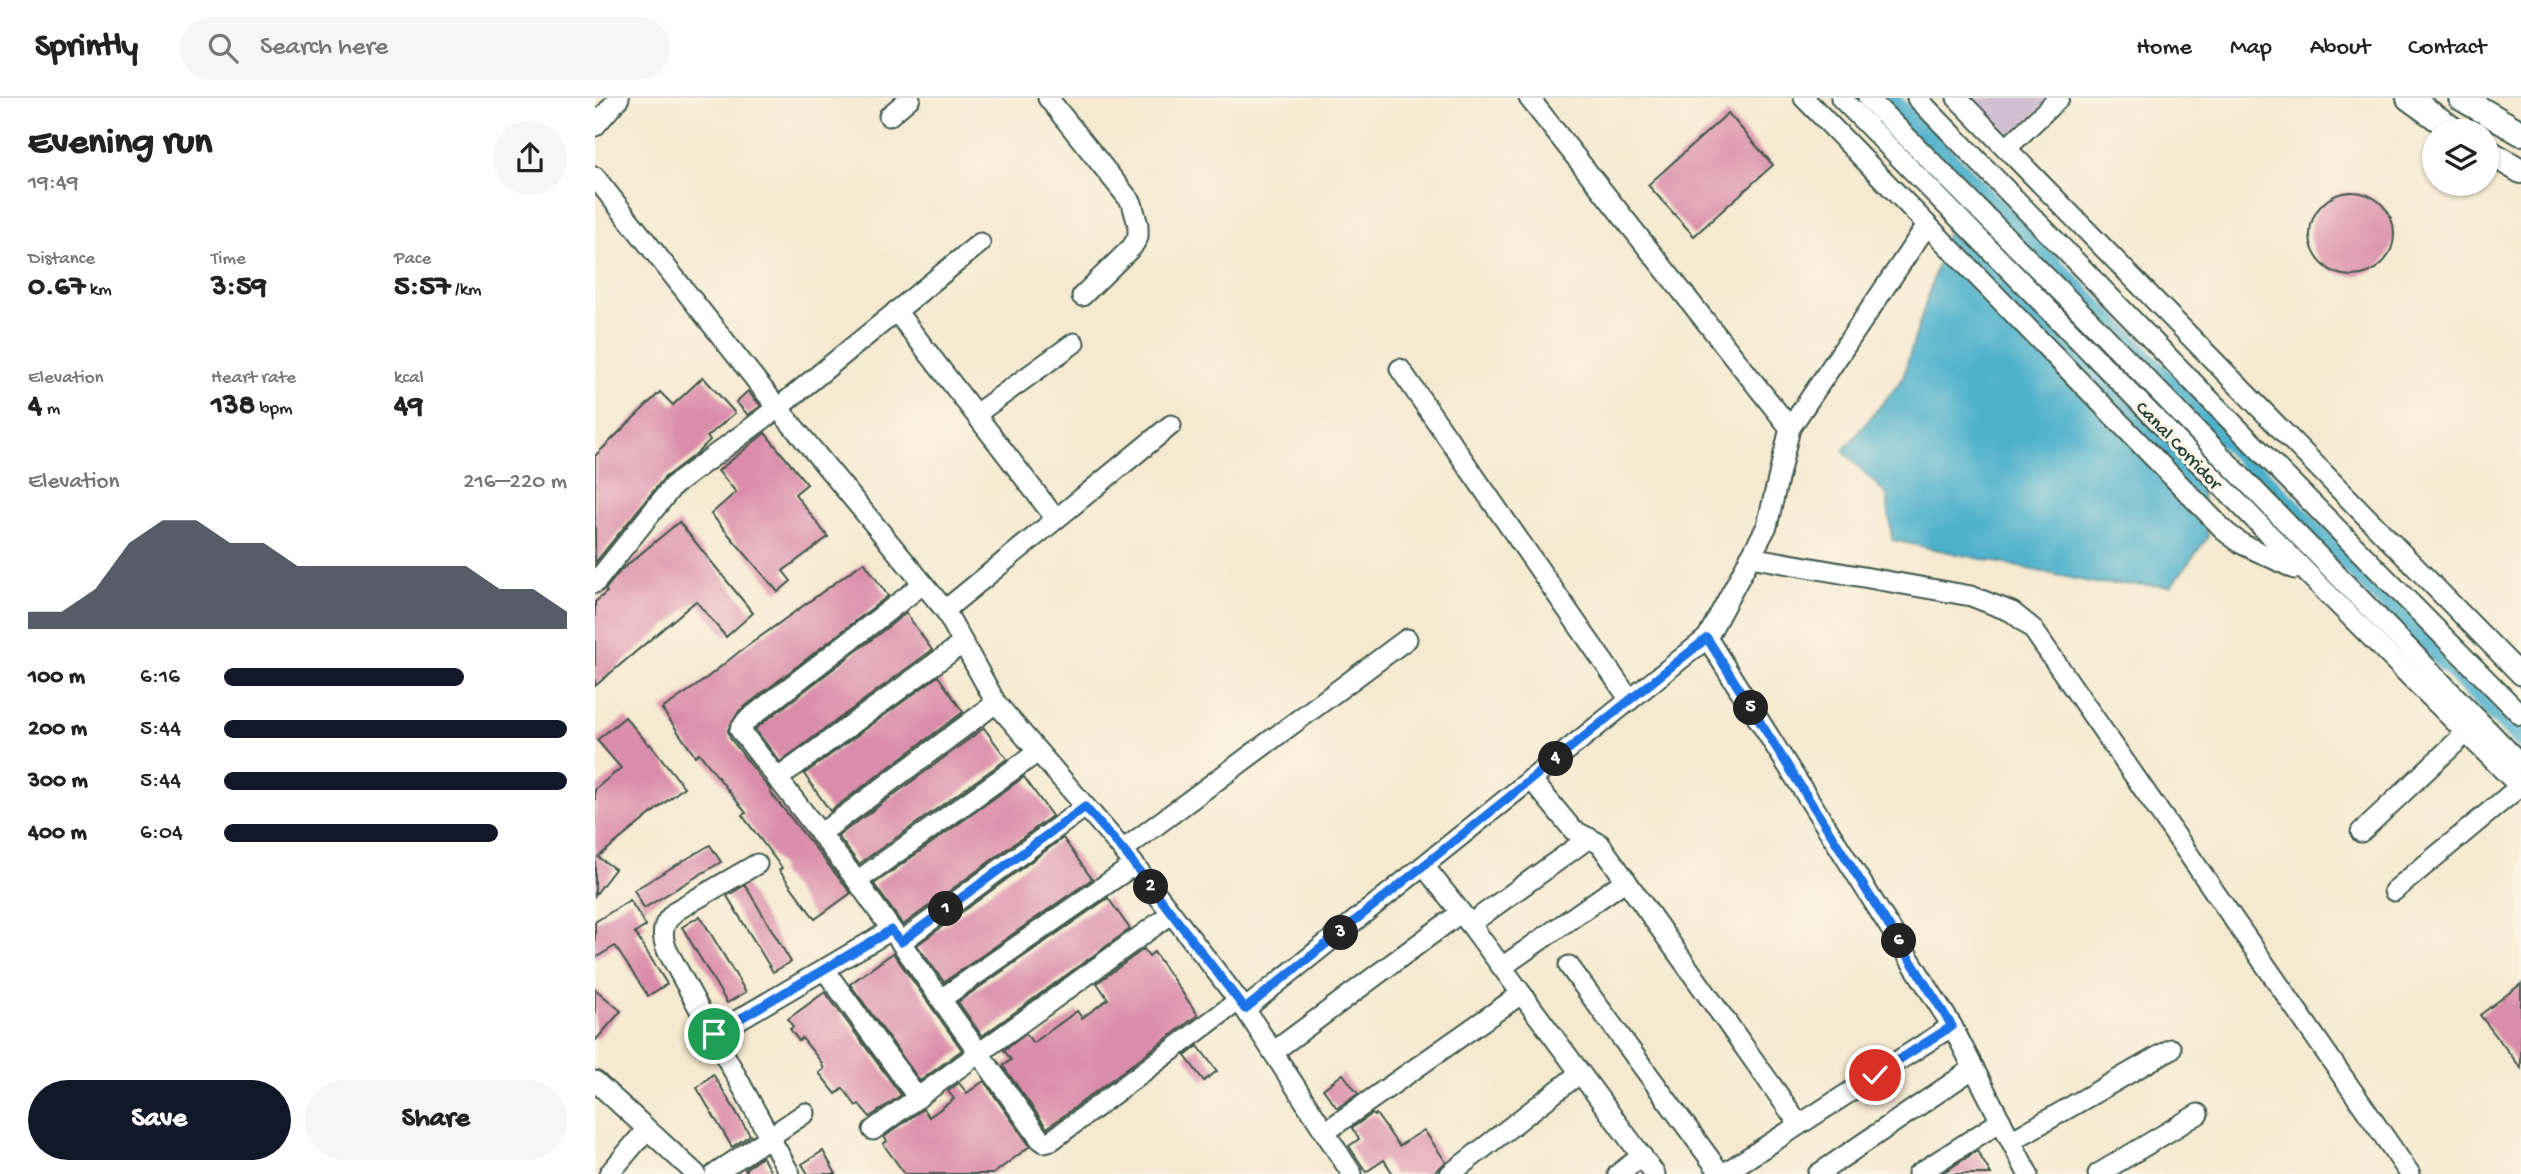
<!DOCTYPE html>
<html lang="en">
<head>
<meta charset="utf-8">
<style>
  body { margin:0; font-family:"Gochi Hand",sans-serif; background:#f6f6f6; color:#222; height:100vh; display:flex; flex-direction:column; font-size:26px; white-space:nowrap }
  * { box-sizing:border-box; margin:0 }
  p { font-size:23px; color:#767676 }
  .icon { flex:none; width:38px; height:38px; fill:none; stroke:currentColor; stroke-width:2; stroke-linecap:round; stroke-linejoin:round }
  .map { position:relative; flex:1; overflow:hidden }
  .drawer { display:flex; flex-direction:column; background:#fff; width:595px }
  .drawer>* { flex:none }
  .buttons { position:absolute; left:1827px; top:21px; display:grid; gap:14px }
  .buttons a { display:grid; place-items:center; width:77px; height:77px; border-radius:50%; background:#fff; box-shadow:0 2px 5px #0004; font-size:35px }
  .pin { position:absolute; display:grid; place-items:center; width:60px; height:60px; color:#fff; margin:-30px; border:4px solid #fff; border-radius:50%; box-shadow:0 2px 7px #0007 }
  .km { position:absolute; width:35px; height:35px; margin:-18px; border-radius:50%; background:#222; color:#fff; font-size:19px; line-height:35px; text-align:center }
  .round { display:grid; place-items:center; flex:none; width:74px; height:74px; border-radius:37px; background:#f6f6f6 }
  .head { display:flex; align-items:center; justify-content:space-between; height:119px; padding:0 28px }
  h1 { font-size:38px; font-weight:700; line-height:52px }
  .stats { display:grid; grid-template-columns:repeat(3,1fr); gap:10px; height:119px; padding:7px 28px }
  .stats div { display:grid; align-content:center }
  .stats b { font-size:30px; font-weight:700 }
  .stats small { font-size:19px; font-weight:400 }
  .stats p { font-size:19px }
  .chart { height:196px; padding:14px 28px }
  .chart p { display:flex; justify-content:space-between }
  .chart svg { width:100%; height:126px; margin-top:7px; fill:#111827; opacity:.7 }
  .action { display:flex; gap:14px; margin-top:auto; padding:14px 28px }
  .action a { flex:1; height:80px; border-radius:42px; background:#111827; color:#fff; font-size:28px; font-weight:700; line-height:80px; text-align:center }
  .action a+a { background:#f6f6f6; color:#222 }
  ul { padding:0 28px; list-style:none; font-size:23px }
  li { display:grid; grid-template-columns:112px 84px 1fr; align-items:center; height:52px }
  li i { height:18px; border-radius:9px; background:#111827 }
  header { display:flex; align-items:center; gap:42px; box-sizing:border-box; height:98px; padding:0 35px; background:#fff; border-bottom:2px solid #e0e0e0 }
  header strong { font-size:33px }
  nav { display:flex; gap:38px; margin-inline-start:auto; font-size:24px }
  .search { width:490px; height:63px; background:#f6f6f6; display:flex; align-items:center; gap:18px; box-sizing:border-box; padding:0 24px; border-radius:38px; color:#767676; font-size:26px }
  main { display:flex; flex:1; min-height:0 }
  .map>svg:first-child { display:block }
</style>
</head>
<body>
<header>
<strong>Sprintly</strong>
<div class="search"><svg class="icon" aria-label="search" viewBox="0 0 24 24"><circle cx="10" cy="10" r="6"/><path d="M15 15l6 6"/></svg>Search here</div>
<nav><a>Home</a><a>Map</a><a>About</a><a>Contact</a></nav>
</header>
<main>
<section class="drawer">
<div class="head"><div><h1>Evening run</h1><p>19:49</p></div><a class="round"><svg class="icon" aria-label="share" viewBox="0 0 24 24"><path d="M12 15V3M7 8l5-5 5 5M5 13v7h14v-7"/></svg></a></div>
<div class="stats">
<div><p>Distance</p><b>0.67<small> km</small></b></div>
<div><p>Time</p><b>3:59</b></div>
<div><p>Pace</p><b>5:57<small> /km</small></b></div>
</div>
<div class="stats">
<div><p>Elevation</p><b>4<small> m</small></b></div>
<div><p>Heart rate</p><b>138<small> bpm</small></b></div>
<div><p>kcal</p><b>49</b></div>
</div>
<div class="chart"><p><span>Elevation</span>216–220 m</p>
<svg viewBox="0 0 160 44" preserveAspectRatio="none"><path d="M0 44V38L10 38L20 30L30 14L40 6L50 6L60 14L70 14L80 22L90 22L100 22L110 22L120 22L130 22L140 30L150 30L160 38V44z"/></svg>
</div>
<ul>
<li><b>100 m</b>6:16<i style="width:70%"></i></li>
<li><b>200 m</b>5:44<i style="width:100%"></i></li>
<li><b>300 m</b>5:44<i style="width:100%"></i></li>
<li><b>400 m</b>6:04<i style="width:80%"></i></li>
</ul>
<div class="action"><a>Save</a><a>Share</a></div>
</section>
<div class="map">
<svg width="1926" height="1076" viewBox="0 0 1926 1076">
  <rect width="100%" height="100%" fill="#fcf5e5"/>
  <filter id="ink" filterUnits="userSpaceOnUse"><feTurbulence type="fractalNoise" baseFrequency=".0143" numOctaves="2"/><feDisplacementMap in="SourceGraphic" scale="14" xChannelSelector="R" yChannelSelector="G"/><feConvolveMatrix kernelMatrix="1 2 1 2 8 2 1 2 1" color-interpolation-filters="sRGB"/></filter>
  <filter id="wash" filterUnits="userSpaceOnUse"><feTurbulence type="fractalNoise" baseFrequency=".00686" numOctaves="4" result="noise"/><feDisplacementMap in="SourceGraphic" scale="28" xChannelSelector="R" yChannelSelector="G"/><feGaussianBlur stdDeviation="1.57" result="paint"/><feColorMatrix in="noise" values="0 0 0 0 0 0 0 0 0 0 0 0 0 0 0 0 0 1.4 0 .05"/><feComposite in="paint" operator="in"/></filter>
  <g filter="url(#wash)">
    <rect width="100%" height="100%" fill="#f5e9d0"/>
    <path fill="#cfbdd0" d="M1369 0H1457L1412 43Z"/>
    <path fill="#4db1cc" stroke="#367780" stroke-width="2" d="M1359 113 1605 380 1613 439 1576 488 1499 485 1297 442 1292 397 1248 353 1307 282Z"/>
    <g fill="none" stroke-linecap="round" stroke-linejoin="round">
      <path stroke="#4db1cc" stroke-width="19" d="M1294 0 1926 641"/>
    </g>
    <g id="blocks">
      <g fill="#da8daa">
        <path d="M1133 15 1178 67 1099 138 1053 87Z"/>
        <circle cx="1757" cy="136" r="42"/>
        <path d="M108 279 140 315 112 339 115 342 103 354 69 380 0 465V358L65 294 78 307Z"/>
        <path d="M153 293 166 308 153 317 141 304Z"/>
        <path d="M170 335 212 386 200 396 233 439 188 473 196 483 183 494 116 416 141 394 123 373Z"/>
        <path d="M84 424 158 515 131 539 101 503 0 588V504L12 494 10 492 26 472Z"/>
        <path d="M269 464 293 498 144 613 133 632 135 640 176 693 175 694 256 795 220 821 184 772 187 770 147 717 151 715 104 655 100 658 67 611 104 586 144 554Z"/>
        <path d="M311 515 337 552 185 664 160 631Z"/>
        <path d="M343 578 368 614 235 713 209 676Z"/>
        <path d="M30 619 54 647 55 646 89 689 3 759 20 771 0 797V691L26 670 2 642Z"/>
        <path d="M389 630 412 661 264 766 243 738Z"/>
        <path d="M429 679 457 718 308 827 279 786Z"/>
        <path d="M468 740 497 781 349 884 322 847Z"/>
        <path d="M115 747 126 764 49 810 39 792Z"/>
        <path d="M150 787 196 864 178 874 132 798Z"/>
        <path d="M513 800 535 831 387 938 363 904Z"/>
        <path d="M35 802 51 828 40 835 72 886 53 898 20 848 0 860V824Z"/>
        <path d="M105 818 151 894 132 905 87 829Z"/>
        <path d="M549 851 554 858 559 854 603 917 452 1030 408 968 416 962 409 952 431 936 438 945 482 913 487 920 513 901 502 885Z"/>
        <path d="M298 855 367 952 325 983 255 886Z"/>
        <path d="M1926 886V970L1885 917Z"/>
        <path d="M0 891 26 913 0 943Z"/>
        <path d="M230 894 306 997 275 1019 264 1006 261 1008 248 990 241 996 224 975 229 971 226 964 207 940 204 943 195 931 198 929 193 921Z"/>
        <path d="M603 948 622 973 609 983 590 958Z"/>
        <path d="M118 976 155 1037 137 1049 102 990Z"/>
        <path d="M748 976 763 996 742 1010 728 991Z"/>
        <path d="M389 983 435 1048 398 1076H310L288 1046 292 1043 289 1039 328 1011 334 1019 359 1001 353 993 364 985 372 995Z"/>
        <path d="M777 1016 779 1018 781 1016 804 1048 829 1032 851 1064 838 1076H798L789 1062 771 1074 754 1048 764 1041 757 1030Z"/>
        <path d="M228 1053 241 1076H213L207 1066Z"/>
        <path d="M1382 1053 1396 1076H1346Z"/>
        <path d="M167 1059 177 1076H153L150 1071Z"/>
      </g>
    </g>
  </g>
  <g filter="url(#ink)">
    <use href="#blocks" fill-opacity="0" stroke="#3f574b" stroke-width="2"/>
    <g fill="none" stroke-linecap="round" stroke-linejoin="round">
      <defs>
        <g id="minor">
          <path d="M453 0 537 105 543 127V139L537 149 487 198"/>
          <path d="M1209 0 1632 435 1647 446 1700 471"/>
          <path d="M1246 0 1714 477 1926 690"/>
          <path d="M1273 0 1505 233 1926 666"/>
          <path d="M1322 0 1622 309 1926 617"/>
          <path d="M1362 0 1926 577"/>
          <path d="M294 18 315 0"/>
          <path d="M0 28 24 0"/>
          <path d="M1412 50 1464 0"/>
          <path d="M0 79 183 310 350 512 401 605 528 752 650 911 757 1076"/>
          <path d="M301 213 461 421"/>
          <path d="M805 271 1035 602"/>
          <path d="M381 316 479 245"/>
          <path d="M1195 330 1332 127"/>
          <path d="M1155 459 1376 498 1417 514 1437 530 1815 1076"/>
          <path d="M0 485 78 388 183 310 385 145"/>
          <path d="M328 486 151 623 145 632 262 783 445 1041 449 1044 457 1042 643 903"/>
          <path d="M350 512 576 327"/>
          <path d="M1112 540 1357 928 1433 1076"/>
          <path d="M182 681 368 545"/>
          <path d="M936 681 978 732 1005 746 1204 1026"/>
          <path d="M1766 734 1871 635"/>
          <path d="M225 736 401 605"/>
          <path d="M528 752 812 541"/>
          <path d="M162 766 82 812C68 824 65 834 72 852L195 1076"/>
          <path d="M829 768 875 826 1060 1076"/>
          <path d="M262 783 443 654"/>
          <path d="M1799 793 1924 689"/>
          <path d="M875 826 994 740"/>
          <path d="M306 844 490 709"/>
          <path d="M974 868 1126 1076"/>
          <path d="M907 869 1031 782"/>
          <path d="M229 871 323 1000"/>
          <path d="M346 901 539 767"/>
          <path d="M650 911 1112 540 1172 428 1195 330 934 0"/>
          <path d="M119 936 296 832"/>
          <path d="M678 954 865 815"/>
          <path d="M0 983 101 1076"/>
          <path d="M278 1032 576 816"/>
          <path d="M730 1034 926 896"/>
          <path d="M1416 1043 1576 951"/>
          <path d="M14 1076 52 1031"/>
          <path d="M120 1076 210 1015"/>
          <path d="M855 1076 985 975"/>
          <path d="M1023 1076 1047 1058"/>
          <path d="M1128 1076 1357 928"/>
          <path d="M1223 1076 1379 970"/>
          <path d="M1323 1076 1406 1023"/>
          <path d="M1503 1076 1603 1016"/>
        </g>
        <g id="major">
          <path d="M1814 0 1860 33"/>
          <path d="M1866 0 1926 35"/>
          <path d="M1892 53 1926 73"/>
        </g>
      </defs>
      <use href="#minor" stroke="#3f574b" stroke-width="23"/>
      <use href="#major" stroke="#3f574b" stroke-width="28"/>
      <use href="#minor" stroke="#fff" stroke-width="19"/>
      <use href="#major" stroke="#fff" stroke-width="24"/>
    </g>
  </g>
  <g fill="none" stroke-linecap="round" stroke-linejoin="round" filter="url(#ink)">
    <defs>
      <path id="route" d="M119 936 296 832 306 844 490 709 528 752 650 911 1112 540 1357 928 1280 977"/>
    </defs>
    <use href="#route" stroke="#fff" stroke-width="14"/>
    <use href="#route" stroke="#1a73e8" stroke-width="9"/>
  </g>
  <g text-anchor="middle" stroke-width="6" stroke-linejoin="round" paint-order="stroke">
    <g font-size="19" fill="#1f3d34" stroke="#fcf5e5">
      <text transform="translate(1585 346) rotate(46)" y="7">Canal Corridor</text>
    </g>
  </g>
</svg>
<div class="buttons">
<a><svg class="icon" aria-label="layers" viewBox="0 0 24 24"><path d="M12 4l9 5-9 5-9-5zM3 14l9 5 9-5"/></svg></a>
</div>
<div class="pin" style="left:119px;top:936px;background:#1e9e55"><svg class="icon" aria-label="arrive" viewBox="0 0 24 24"><path d="M6 21V4h12l-3 4 3 4H6"/></svg></div>
<div class="pin" style="left:1280px;top:977px;background:#d93025"><svg class="icon" aria-label="check" viewBox="0 0 24 24"><path d="M5 12l5 5 9-10"/></svg></div>
<b class="km" style="left:351px;top:811px">1</b>
<b class="km" style="left:556px;top:789px">2</b>
<b class="km" style="left:746px;top:835px">3</b>
<b class="km" style="left:961px;top:661px">4</b>
<b class="km" style="left:1156px;top:610px">5</b>
<b class="km" style="left:1304px;top:843px">6</b>
</div>
</main>
</body>
</html>
